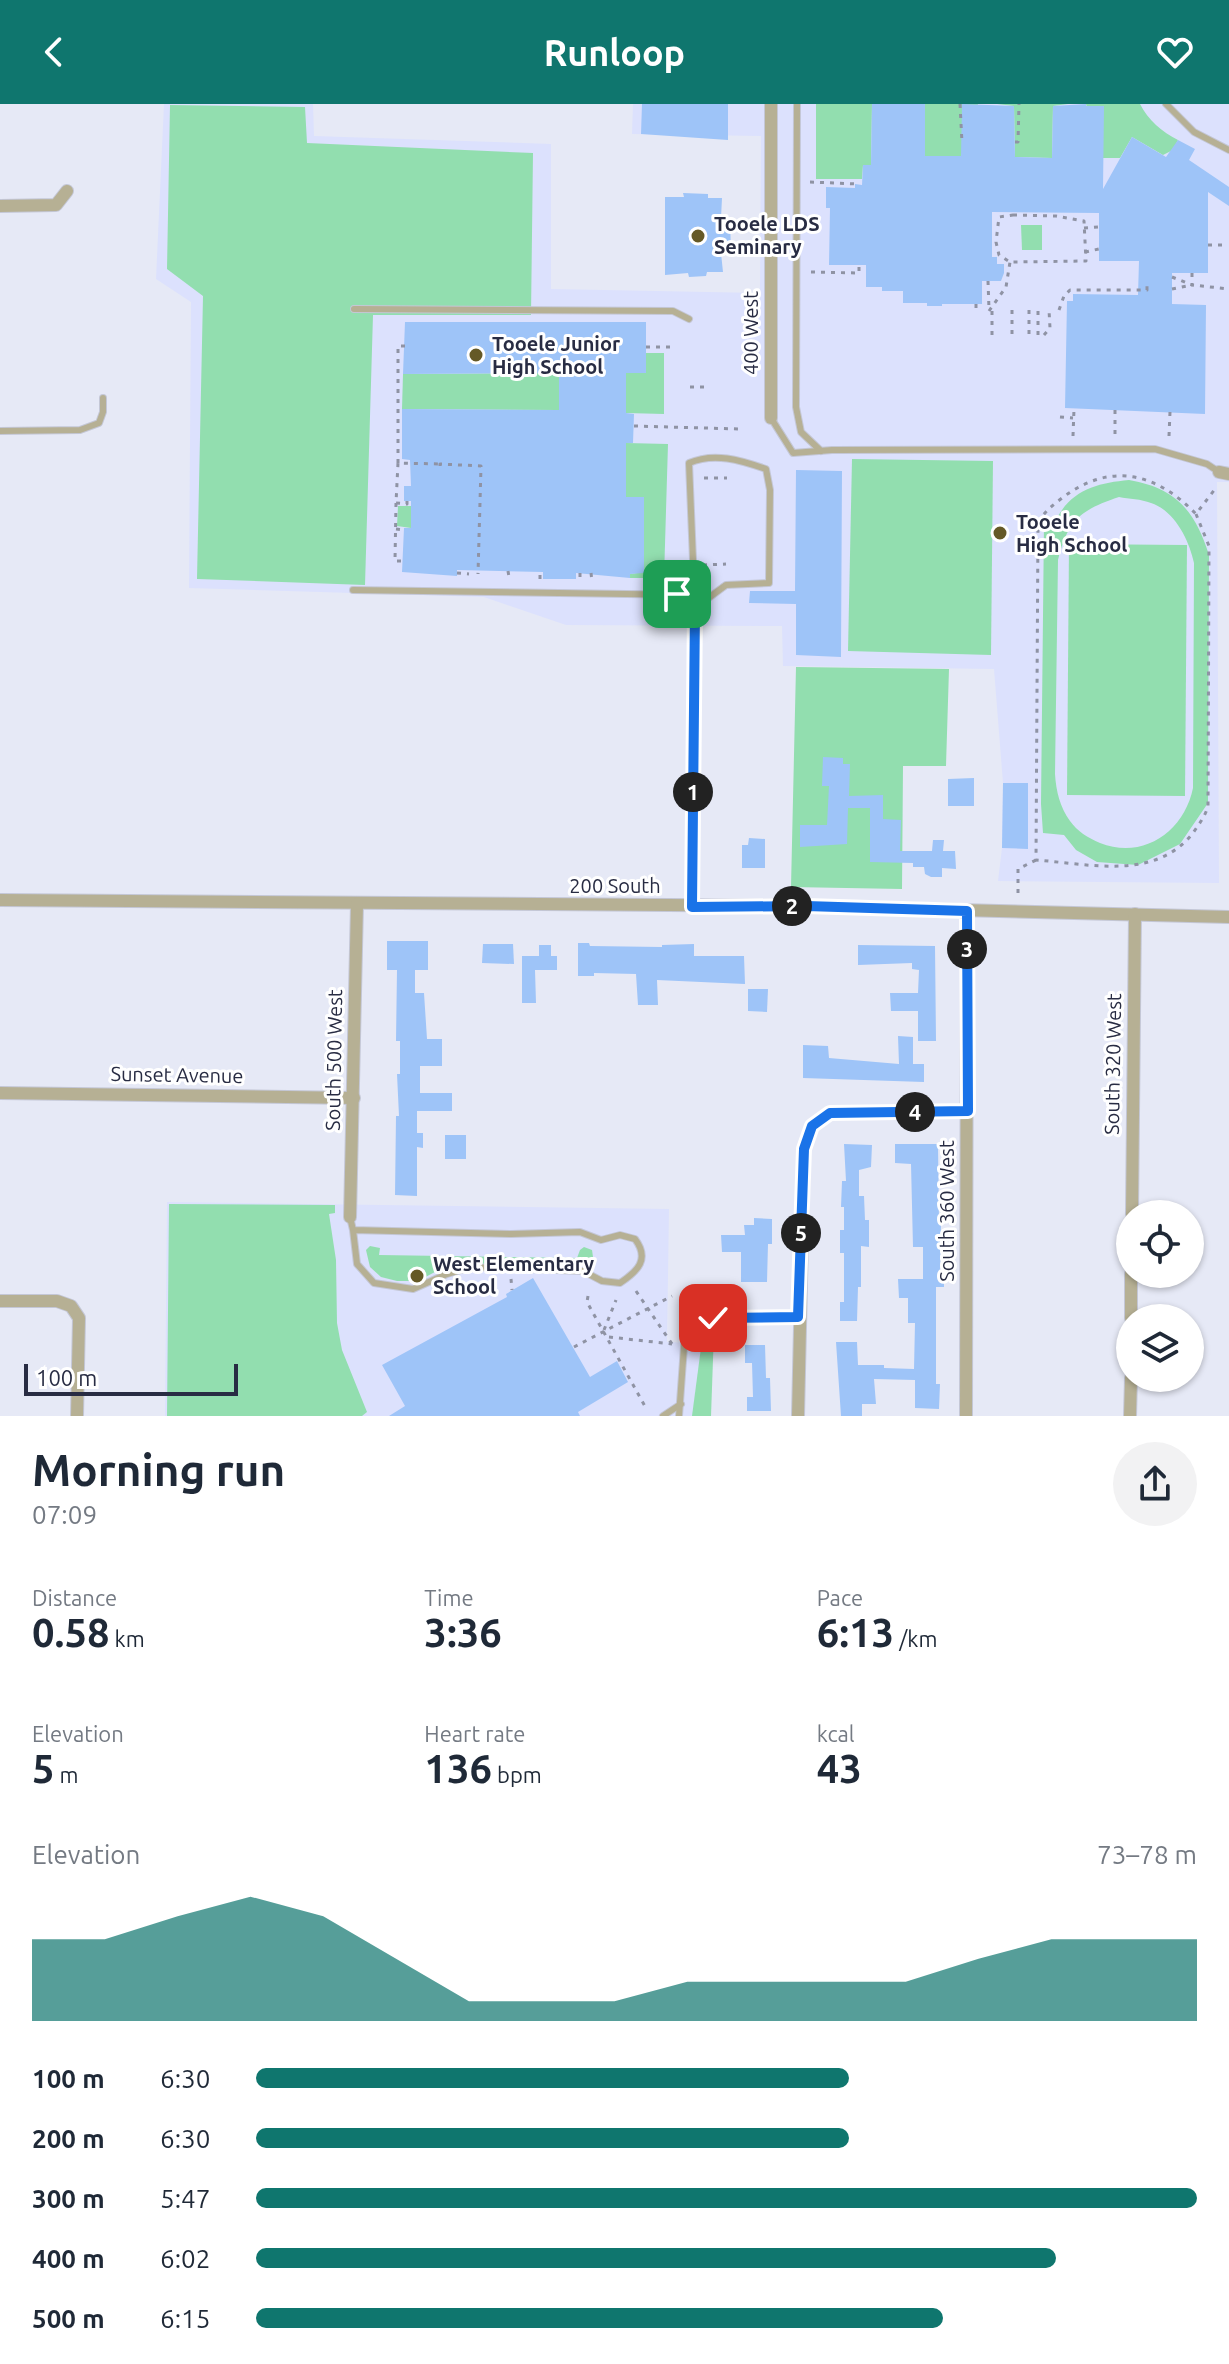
<!DOCTYPE html>
<html lang="en">
<head>
<meta charset="utf-8">
<style>
  body { margin:0; font-family:Ubuntu,sans-serif; background:#f2f2f3; color:#1f2937; height:100vh; display:flex; flex-direction:column; font-size:30px; white-space:nowrap }
  * { box-sizing:border-box; margin:0 }
  p { font-size:26px; color:#747a83 }
  .icon { flex:none; width:44px; height:44px; fill:none; stroke:currentColor; stroke-width:2; stroke-linecap:round; stroke-linejoin:round }
  .map { position:relative; height:1312px; overflow:hidden }
  .details { display:flex; flex-direction:column; background:#fff; flex:1 }
  .details>* { flex:none }
  .fabs { position:absolute; left:1116px; top:1096px; display:grid; gap:16px }
  .fabs a { display:grid; place-items:center; width:88px; height:88px; border-radius:50%; background:#fff; box-shadow:0 2px 6px #0004; font-size:40px }
  .scale { position:absolute; left:24px; bottom:20px; width:214px; box-sizing:border-box; padding-left:8px; border:4px solid #282c43; border-top:0; font-size:22px; line-height:28px; white-space:nowrap; color:#282c43; -webkit-text-stroke:6px #fff; paint-order:stroke }
  .pin { position:absolute; display:grid; place-items:center; width:68px; height:68px; color:#fff; margin:-34px; border-radius:16px; box-shadow:0 4px 12px #0006 }
  .km { position:absolute; width:40px; height:40px; margin:-20px; border-radius:50%; background:#222; color:#fff; font-size:22px; line-height:40px; text-align:center }
  .round { display:grid; place-items:center; flex:none; width:84px; height:84px; border-radius:42px; background:#f2f2f3 }
  .overview { display:flex; align-items:center; justify-content:space-between; height:136px; padding:0 32px }
  h1 { font-size:44px; font-weight:700; line-height:60px }
  .metrics { display:grid; grid-template-columns:repeat(3,1fr); gap:12px; height:136px; padding:8px 32px }
  .metrics div { display:grid; align-content:center }
  .metrics b { font-size:40px; font-weight:700 }
  .metrics small { font-size:22px; font-weight:400 }
  .metrics p { font-size:22px }
  .chart { height:224px; padding:16px 32px }
  .chart p { display:flex; justify-content:space-between }
  .chart svg { width:100%; height:144px; margin-top:8px; fill:#0f766e; opacity:.7 }
  ul { padding:0 32px; list-style:none; font-size:26px }
  li { display:grid; grid-template-columns:128px 96px 1fr; align-items:center; height:60px }
  li i { height:20px; border-radius:10px; background:#0f766e }
  header { display:flex; justify-content:space-between; align-items:center; height:104px; padding:0 32px; background:#0f766e; color:#fff; font-size:36px; font-weight:700 }
  .map>svg:first-child { display:block }
</style>
</head>
<body>
<header><svg class="icon" aria-label="back" viewBox="0 0 24 24"><path d="M15 5l-7 7 7 7"/></svg>Runloop<svg class="icon" aria-label="heart" viewBox="0 0 24 24"><path d="M12 20l-8-8c-3-5 5-10 8-4 3-6 11-1 8 4z"/></svg></header>
<div class="map">
<svg width="1229" height="1312" viewBox="0 0 1229 1312">
  <rect width="100%" height="100%" fill="#e6e9f6"/>
  <g fill="#dce1fd">
    <path d="M164 0H313L314 32 551 40V185L760 189 761 32 632 30 633 0H1229V378H1217L1219 779 998 777 1002 744 1003 679 994 565 783 562 782 522 566 521 484 493 189 484 191 198 156 175Z"/>
    <path d="M167 1098 669 1105 667 1238 711 1240 710 1312H165Z"/>
  </g>
  <g fill="#92deaf" fill-rule="evenodd">
    <path d="M816 0H872L871 61H863L862 75H816Z"/>
    <path d="M907 0H978L961 52H925V1Z"/>
    <path d="M997 0H1068L1053 2 1052 54 1015 53 1014 2Z"/>
    <path d="M1086 0H1140C1148 16 1162 28 1178 36L1173 46 1163 51 1132 33 1120 54H1103Z"/>
    <path d="M170 1 305 3 307 39 533 49 531 211H373L365 481 197 475 203 192 167 165Z"/>
    <path d="M1021 121H1042V146H1022Z"/>
    <path d="M646 249H664V310L626 309V269H646Z"/>
    <path d="M559 269V306L402 305 403 270Z"/>
    <path d="M626 339 668 340 664 474H630V470L644 468V394L626 393Z"/>
    <path d="M852 355 993 357 991 551 848 547Z"/>
    <path d="M1129 376C1176 384 1195 407 1209 451L1208 699 1180 740 1138 761 1097 758 1076 746 1064 731 1043 729 1041 700 1044 418H1055C1070 386 1097 379 1129 376ZM1119 393C1129 395 1141 395 1151 399 1175 407 1189 436 1194 459L1193 684C1184 728 1143 756 1100 739 1088 734 1077 727 1070 717 1060 703 1056 687 1055 670L1058 456C1068 416 1080 406 1119 393Z"/>
    <path d="M398 402H411V424L397 422Z"/>
    <path d="M1069 440 1187 441 1185 692 1067 691Z"/>
    <path d="M796 563 949 565 946 662H903L902 785 791 783Z"/>
    <path d="M169 1100 335 1101V1109L329 1110 336 1156 337 1219 342 1246 367 1308 362 1312H167Z"/>
    <path d="M370 1142 380 1144 379 1151 577 1154 580 1146 584 1143 592 1146 593 1153 590 1161H448L418 1177H397L381 1173 370 1163 366 1146Z"/>
    <path d="M714 1227 711 1312H692L702 1236Z"/>
  </g>
  <g fill="#9ec4f8">
    <path d="M642 0H728V36L641 30Z"/>
    <path d="M872 0H925V52H961L962 0 1014 2 1015 53 1052 54 1053 2 1086 0V2H1104L1103 85 1132 33 1166 53 1178 36 1195 45 1189 56 1229 83V102L1208 88V169H1172V200L1206 201 1205 310 1065 304 1067 197H1073V190L1138 191 1139 157H1099V109L992 108V153H997V160H1004V169L1001 177H982V200H942V202H927V199H903V187H882V183H866V161H829L830 104H826V83L855 84V80L862 81 863 61H871Z"/>
    <path d="M683 89 708 90V94H722L721 114H730L731 150 721 149 723 168H707L706 172 689 173 688 169 665 171V93H684Z"/>
    <path d="M405 218H646V269H626V309L634 310 633 339H626V393H644V469L630 470V474L576 469V475H543V468L457 466V472L402 468 404 424H411V397H404V382H411L410 356 402 355V305L559 306V269L403 270Z"/>
    <path d="M796 366 842 367 841 553 796 551V500L749 499 750 487H795Z"/>
    <path d="M823 653 843 654V660H850L849 692 883 691V715L901 716 900 747H932L933 736H944L943 747H955L956 765 942 764V773H931L925 770 924 763H913V759L870 758V704H848L847 740 800 743V721H827L829 682H822Z"/>
    <path d="M974 674V702H948V675Z"/>
    <path d="M1003 679H1028V745L1002 744Z"/>
    <path d="M749 734 765 735V764H742V741H748Z"/>
    <path d="M387 837H428V866H415V889H424L427 935H442V962H420V989H452V1007H417V1029H423V1044L417 1043V1092L395 1091 396 1012H399L397 970H400V937H396L397 866H387Z"/>
    <path d="M578 839H589L590 842 662 843V841L694 840V852H744L745 880 657 876 658 901H638L636 870 594 869V872H578Z"/>
    <path d="M483 840H513L514 860 482 859Z"/>
    <path d="M539 841H551V852H557V866H535L536 899H522V852H539Z"/>
    <path d="M858 841 935 842 936 937H918V907H891L890 889H918L919 866 912 865V859L858 861Z"/>
    <path d="M748 885H768L767 908 748 907Z"/>
    <path d="M898 932 913 933V960H924V978L803 974V941L828 942 829 954 899 960Z"/>
    <rect x="445" y="1031" width="21" height="24"/>
    <path d="M844 1040 872 1041 871 1063 859 1066V1092H864L865 1116H869V1143L861 1142V1183H858L857 1217H840V1198H844V1149H840V1126H844V1103H841L842 1077H846Z"/>
    <path d="M895 1040H938L939 1118H941L940 1172 944 1174V1183H936V1280H940L939 1305 915 1304V1276L874 1275 876 1300H862V1312H841L836 1238H857L858 1261H884V1264L914 1265 915 1219H908V1194H899L898 1175H923V1143H913L911 1060 895 1059Z"/>
    <path d="M754 1114 772 1115V1140H768L767 1178H741V1148H722L721 1131H745L744 1121H754Z"/>
    <path d="M533 1174 590 1273 617 1257 628 1278 578 1308 580 1312H389L405 1302 382 1261 507 1193 506 1190Z"/>
    <path d="M745 1241H765L766 1274H770L771 1307H747V1293H753L752 1259H745Z"/>
  </g>
  <g fill="none" stroke-linecap="round" stroke-linejoin="round">
    <defs>
      <g id="lane">
        <path d="M797 0 796 303 801 328 821 347"/>
        <path d="M1166 0 1194 28 1229 46"/>
        <path d="M354 205 673 207 689 215"/>
        <path d="M771 314 793 349 832 346 1155 345 1207 360 1219 368"/>
        <path d="M0 327 80 326 99 319 103 308V294"/>
        <path d="M353 486 694 491"/>
        <path d="M692 803 695 504 689 359C714 348 740 356 766 365L770 386 769 479 726 481 695 504"/>
        <path d="M350 1113 353 1126 511 1130 580 1128 601 1136 620 1131 635 1135C650 1155 638 1167 620 1179L602 1177 583 1167 471 1163 447 1170 413 1185 374 1179 357 1160 353 1126"/>
        <path d="M663 1312 681 1300"/>
        <path d="M679 1312 686 1215"/>
      </g>
      <g id="street">
        <path d="M771 0V314"/>
        <path d="M0 102 56 101 67 87"/>
        <path d="M1219 368 1229 370"/>
        <path d="M0 796 806 802 1229 813"/>
        <path d="M0 989 354 994"/>
        <path d="M1132 1110 1135 810"/>
        <path d="M350 1113 357 800"/>
        <path d="M0 1197H57L71 1202 79 1214 77 1312"/>
        <path d="M1131 1214V1170"/>
        <path d="M686 1215 798 1213"/>
        <path d="M798 1312 804 1045 812 1022 830 1009 968 1007"/>
        <path d="M966 1312 967 807"/>
        <path d="M1130 1312 1131 1274"/>
      </g>
    </defs>
    <use href="#lane" stroke="#c4c7d6" stroke-width="8"/>
    <use href="#street" stroke="#c4c7d6" stroke-width="14"/>
    <g stroke="#8f93a4" stroke-width="3" stroke-dasharray="4 6" stroke-linecap="butt">
      <path d="M960 0 962 39"/>
      <path d="M1015 38H1018L1019 0"/>
      <path d="M810 78 858 80"/>
      <path d="M1013 111 1056 112 1084 117 1086 157 1010 158 999 151 996 138 999 113Z"/>
      <path d="M1084 124 1099 123"/>
      <path d="M1208 141H1228"/>
      <path d="M1085 148 1099 145"/>
      <path d="M811 168 859 169V161"/>
      <path d="M1192 169V181L1229 185"/>
      <path d="M1172 173 1192 181"/>
      <path d="M988 177 989 205"/>
      <path d="M1172 185 1192 181"/>
      <path d="M976 200V206"/>
      <path d="M1012 206V231"/>
      <path d="M1029 206V231"/>
      <path d="M1059 206 1064 192 1070 186H1147V177"/>
      <path d="M989 207 1006 183 1010 158"/>
      <path d="M992 207V231"/>
      <path d="M1038 231V206"/>
      <path d="M1044 231 1050 224 1049 206"/>
      <path d="M646 243H671"/>
      <path d="M690 283H709"/>
      <path d="M1115 306V331"/>
      <path d="M1060 313 1073 314"/>
      <path d="M634 322 740 325"/>
      <path d="M1073 332 1074 305"/>
      <path d="M1169 332 1170 308"/>
      <path d="M398 359V242H405"/>
      <path d="M440 362V360L481 362 478 470"/>
      <path d="M704 374H727"/>
      <path d="M407 397V400L396 399 398 359 440 360"/>
      <path d="M396 399 395 457H403"/>
      <path d="M1196 410 1209 442 1208 702C1205 713 1199 720 1193 729 1155 777 1090 760 1036 756L1038 421C1042 409 1052 402 1062 394 1111 357 1156 369 1196 410L1215 385"/>
      <path d="M396 425 404 426"/>
      <path d="M703 461 726 460"/>
      <path d="M508 467 509 473"/>
      <path d="M457 469 469 470"/>
      <path d="M580 469V478"/>
      <path d="M591 469 592 477"/>
      <path d="M540 475V467"/>
      <path d="M1018 789V765L1036 756"/>
      <path d="M511 1175 512 1186"/>
      <path d="M636 1187 672 1240"/>
      <path d="M588 1192 587 1198 647 1306"/>
      <path d="M604 1226 616 1196"/>
      <path d="M609 1233 672 1240"/>
      <path d="M574 1243 672 1192"/>
    </g>
    <use href="#lane" stroke="#b6b094" stroke-width="6"/>
    <use href="#street" stroke="#b6b094" stroke-width="12"/>
  </g>
  <g fill="none" stroke-linecap="round" stroke-linejoin="round">
    <defs>
      <path id="route" d="M677 490 694 491 695 504 692 803 806 802 967 807 968 1007 830 1009 812 1022 804 1045 798 1213 713 1214"/>
    </defs>
    <use href="#route" stroke="#fff" stroke-width="16"/>
    <use href="#route" stroke="#1a73e8" stroke-width="10"/>
  </g>
  <g fill="#655926" stroke="#fff" stroke-width="3">
    <circle cx="698" cy="132" r="8"/>
    <circle cx="476" cy="251" r="8"/>
    <circle cx="1000" cy="429" r="8"/>
    <circle cx="417" cy="1172" r="8"/>
  </g>
  <g text-anchor="middle" stroke-width="6" stroke-linejoin="round" paint-order="stroke">
    <g font-size="20" font-weight="bold" fill="#282c43" stroke="#fff" text-anchor="start">
      <text x="714" y="127">Tooele LDS<tspan x="714" dy="23">Seminary</tspan></text>
      <text x="492" y="247">Tooele Junior<tspan x="492" dy="23">High School</tspan></text>
      <text x="1016" y="425">Tooele<tspan x="1016" dy="23">High School</tspan></text>
      <text x="433" y="1167">West Elementary<tspan x="433" dy="23">School</tspan></text>
    </g>
    <g font-size="20" fill="#282c43" stroke="#fff">
      <text transform="translate(751 229) rotate(-90)" y="7">400 West</text>
      <text x="615" y="789">200 South</text>
      <text transform="translate(334 956) rotate(-89)" y="7">South 500 West</text>
      <text transform="translate(1113 960) rotate(-89)" y="7">South 320 West</text>
      <text transform="translate(177 971) rotate(1)" y="7">Sunset Avenue</text>
      <text transform="translate(947 1107) rotate(-90)" y="7">South 360 West</text>
    </g>
  </g>
</svg>
<div class="fabs">
<a><svg class="icon" aria-label="locate" viewBox="0 0 24 24"><circle cx="12" cy="12" r="6"/><path d="M12 2v4M12 18v4M2 12h4M18 12h4"/></svg></a>
<a><svg class="icon" aria-label="layers" viewBox="0 0 24 24"><path d="M12 4l9 5-9 5-9-5zM3 14l9 5 9-5"/></svg></a>
</div>
<div class="scale">100 m</div>
<div class="pin" style="left:677px;top:490px;background:#1e9e55"><svg class="icon" aria-label="arrive" viewBox="0 0 24 24"><path d="M6 21V4h12l-3 4 3 4H6"/></svg></div>
<div class="pin" style="left:713px;top:1214px;background:#d93025"><svg class="icon" aria-label="check" viewBox="0 0 24 24"><path d="M5 12l5 5 9-10"/></svg></div>
<b class="km" style="left:693px;top:688px">1</b>
<b class="km" style="left:792px;top:802px">2</b>
<b class="km" style="left:967px;top:845px">3</b>
<b class="km" style="left:915px;top:1008px">4</b>
<b class="km" style="left:801px;top:1129px">5</b>
</div>
<section class="details">
<div class="overview"><div><h1>Morning run</h1><p>07:09</p></div><a class="round"><svg class="icon" aria-label="share" viewBox="0 0 24 24"><path d="M12 15V3M7 8l5-5 5 5M5 13v7h14v-7"/></svg></a></div>
<div class="metrics">
<div><p>Distance</p><b>0.58<small> km</small></b></div>
<div><p>Time</p><b>3:36</b></div>
<div><p>Pace</p><b>6:13<small> /km</small></b></div>
</div>
<div class="metrics">
<div><p>Elevation</p><b>5<small> m</small></b></div>
<div><p>Heart rate</p><b>136<small> bpm</small></b></div>
<div><p>kcal</p><b>43</b></div>
</div>
<div class="chart"><p><span>Elevation</span>73–78 m</p>
<svg viewBox="0 0 160 44" preserveAspectRatio="none"><path d="M0 44V19L10 19L20 12L30 6L40 12L50 25L60 38L70 38L80 38L90 32L100 32L110 32L120 32L130 25L140 19L150 19L160 19V44z"/></svg>
</div>
<ul>
<li><b>100 m</b>6:30<i style="width:63%"></i></li>
<li><b>200 m</b>6:30<i style="width:63%"></i></li>
<li><b>300 m</b>5:47<i style="width:100%"></i></li>
<li><b>400 m</b>6:02<i style="width:85%"></i></li>
<li><b>500 m</b>6:15<i style="width:73%"></i></li>
</ul>
</section>
</body>
</html>
